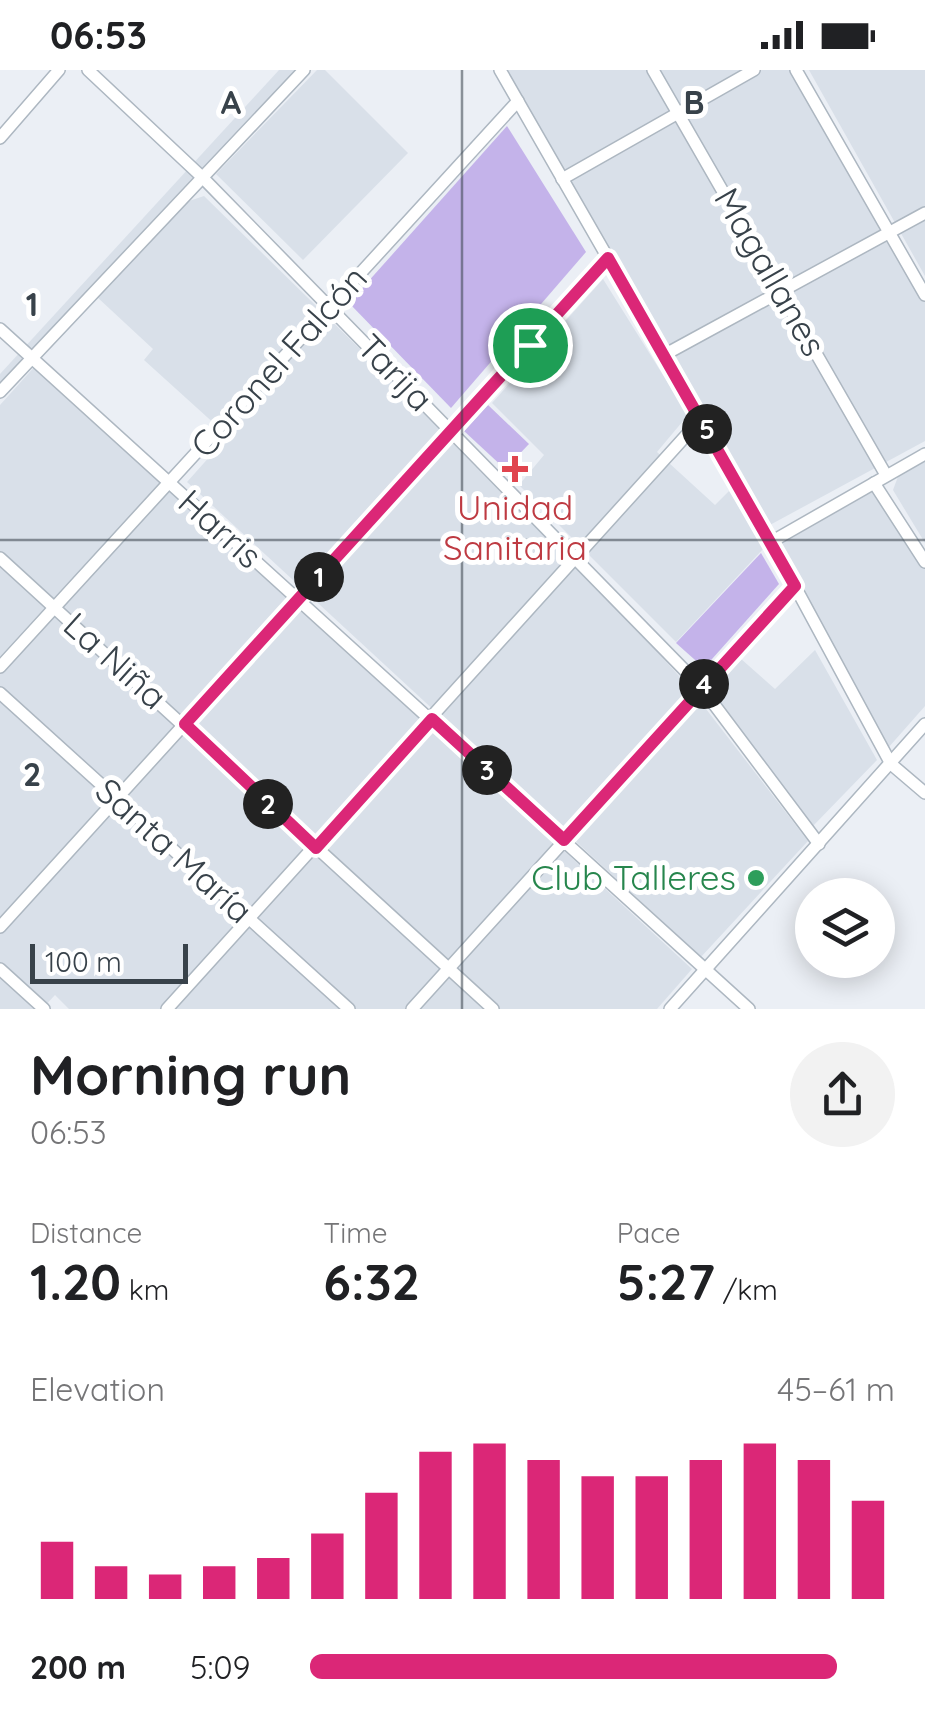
<!DOCTYPE html>
<html lang="en">
<head>
<meta charset="utf-8">
<style>
  body { margin:0; font-family:Quicksand,sans-serif; background:#f2f2f2; color:#202124; height:100vh; display:flex; flex-direction:column; font-size:38px; white-space:nowrap }
  * { box-sizing:border-box; margin:0 }
  p { font-size:32px; color:#757577 }
  .icon { flex:none; width:55px; height:55px; fill:none; stroke:currentColor; stroke-width:2; stroke-linecap:round; stroke-linejoin:round }
  .map { position:relative; height:939px; overflow:hidden }
  .drawer { display:flex; flex-direction:column; background:#fff; flex:1 }
  .drawer>* { flex:none }
  .controls { position:absolute; left:795px; top:808px; display:grid; gap:20px }
  .controls a { display:grid; place-items:center; width:100px; height:100px; border-radius:50%; background:#fff; box-shadow:0 5px 25px #0003; font-size:50px }
  .scale { position:absolute; left:30px; bottom:25px; width:158px; box-sizing:border-box; padding-left:10px; border:5px solid #38424a; border-top:0; font-size:28px; line-height:35px; white-space:nowrap; color:#38424a; -webkit-text-stroke:8px #fff; paint-order:stroke }
  .pin { position:absolute; display:grid; place-items:center; width:85px; height:85px; color:#fff; margin:-42px; border:5px solid #fff; border-radius:50%; box-shadow:0 2px 10px #0007 }
  .km { position:absolute; width:50px; height:50px; margin:-25px; border-radius:50%; background:#222; color:#fff; font-size:28px; line-height:50px; text-align:center }
  .round { display:grid; place-items:center; flex:none; width:105px; height:105px; border-radius:52px; background:#f2f2f2 }
  .headline { display:flex; align-items:center; justify-content:space-between; height:170px; padding:0 30px }
  h1 { font-size:55px; font-weight:700; line-height:75px }
  .figures { display:grid; grid-template-columns:repeat(3,1fr); gap:15px; height:170px; padding:10px 30px }
  .figures div { display:grid; align-content:center }
  .figures b { font-size:50px; font-weight:700 }
  .figures small { font-size:28px; font-weight:400 }
  .figures p { font-size:28px }
  .chart { height:280px; padding:20px 30px }
  .chart p { display:flex; justify-content:space-between }
  .chart svg { width:100%; height:180px; margin-top:10px; stroke:#db2777; stroke-width:6 }
  ul { padding:0 30px; list-style:none; font-size:32px }
  li { display:grid; grid-template-columns:160px 120px 1fr; align-items:center; height:75px }
  li i { height:25px; border-radius:12px; background:#db2777 }
  .status { display:flex; justify-content:space-between; align-items:center; height:70px; padding:0 50px; background:#fff; direction:ltr }
  .status svg { height:28px; fill:currentColor }
  .map>svg:first-child { display:block }
</style>
</head>
<body>
<div class="status"><b>06:53</b><svg viewBox="0 0 49 12"><path d="M0 12V9h3v3zM5 12V6h3v6zM10 12V3h3v9zM15 12V0h3v12zM26 1h20v11H26zM47 4h2v5h-2z"/></svg></div>
<div class="map">
<svg width="925" height="939" viewBox="0 0 925 939">
  <rect width="100%" height="100%" fill="#ebeff5"/>
  <g fill="#d9e0e9">
    <path d="M279 0H304L0 322V304Z"/>
    <path d="M317 0H325L408 83 303 190 216 104Z"/>
    <path d="M507 0H796L925 225V371L768 456Z"/>
    <path d="M809 0H925V206Z"/>
    <path d="M204 126 562 477 689 617 808 771 701 887 187 412 228 366 144 290 153 279 97 227 189 131Z"/>
    <path d="M603 209 688 345 657 382 715 435 729 421 764 478 676 572 519 415 544 385 492 333Z"/>
    <path d="M37 294 692 899 657 939H69L55 925 42 939H0V335Z"/>
    <path d="M925 389V473L893 420 899 404Z"/>
    <path d="M874 419 925 499V636L888 678 779 473Z"/>
    <path d="M815 580 877 690 813 756 708 626 740 588 775 619Z"/>
  </g>
  <g fill="#c4b3ea">
    <path d="M507 56 586 182 451 338 349 233Z"/>
    <path d="M488 335 529 374 505 399 464 361Z"/>
    <path d="M761 483 779 514 704 598 676 573Z"/>
  </g>
  <g fill="none" stroke-linecap="round" stroke-linejoin="round">
    <defs>
      <g id="minor">
        <path d="M88 0 202 107 701 617 819 774"/>
        <path d="M500 0 771 472 891 694 925 723"/>
        <path d="M653 0 886 405"/>
        <path d="M796 0 925 225"/>
        <path d="M0 68 59 0"/>
        <path d="M562 109 754 0"/>
        <path d="M0 259 749 939"/>
        <path d="M664 285 925 143"/>
        <path d="M0 322 304 0"/>
        <path d="M874 413 925 492"/>
        <path d="M771 472 925 384"/>
        <path d="M0 488 493 939"/>
        <path d="M0 597 518 31"/>
        <path d="M0 623 349 939"/>
        <path d="M0 857 608 188"/>
        <path d="M0 899 44 939"/>
        <path d="M167 939 701 349"/>
        <path d="M412 939 795 516"/>
        <path d="M670 939 925 654"/>
      </g>
    </defs>
    <use href="#minor" stroke="#adb7c1" stroke-width="14"/>
    <use href="#minor" stroke="#fff" stroke-width="11"/>
  </g>
  <g fill="none" stroke-linecap="round" stroke-linejoin="round">
    <defs>
      <path id="route" d="M608 188 795 516 564 770 432 649 316 778 185 654Z"/>
    </defs>
    <use href="#route" stroke="#fff" stroke-width="20"/>
    <use href="#route" stroke="#db2777" stroke-width="12"/>
  </g>
  <path fill="none" stroke="#38424a" stroke-width="2.5" stroke-opacity="0.55" d="M462 0V939M0 470H925"/>
  <path fill="#e0444e" stroke="#fff" stroke-width="4" d="M510 384h10v10h10v10h-10v10h-10v-10h-10v-10h10z"/>
  <circle fill="#2e9e5b" stroke="#fff" stroke-width="4" cx="756" cy="808" r="10"/>
  <g text-anchor="middle" stroke-width="10" stroke-linejoin="round" paint-order="stroke">
    <g font-size="35" fill="#38424a" stroke="#fff">
      <text transform="translate(770 202) rotate(60)" y="12">Magallanes</text>
      <text transform="translate(279 292) rotate(-48)" y="12">Coronel Falcón</text>
      <text transform="translate(395 303) rotate(46)" y="12">Tarija</text>
      <text transform="translate(220 459) rotate(42)" y="12">Harris</text>
      <text transform="translate(115 591) rotate(42)" y="12">La Niña</text>
      <text transform="translate(174 781) rotate(42)" y="12">Santa María</text>
    </g>
    <g font-size="35" fill="#be3a42" stroke="#fff">
      <text x="515" y="450">Unidad<tspan x="515" dy="40">Sanitaria</tspan></text>
    </g>
    <g font-size="35" fill="#27864d" stroke="#fff" text-anchor="end">
      <text x="736" y="820">Club Talleres</text>
    </g>
  </g>
  <g font-size="32" text-anchor="middle" font-weight="bold" fill="#38424a" stroke="#fff" stroke-width="10" stroke-linejoin="round" paint-order="stroke">
    <text x="231" y="44">A</text>
    <text x="694" y="44">B</text>
    <text x="32" y="246">1</text>
    <text x="32" y="716">2</text>
  </g>
</svg>
<div class="controls">
<a><svg class="icon" aria-label="layers" viewBox="0 0 24 24"><path d="M12 4l9 5-9 5-9-5zM3 14l9 5 9-5"/></svg></a>
</div>
<div class="scale">100 m</div>
<div class="pin" style="left:530px;top:275px;background:#1e9e55"><svg class="icon" aria-label="arrive" viewBox="0 0 24 24"><path d="M6 21V4h12l-3 4 3 4H6"/></svg></div>
<b class="km" style="left:319px;top:507px">1</b>
<b class="km" style="left:268px;top:734px">2</b>
<b class="km" style="left:487px;top:700px">3</b>
<b class="km" style="left:704px;top:614px">4</b>
<b class="km" style="left:707px;top:359px">5</b>
</div>
<section class="drawer">
<div class="headline"><div><h1>Morning run</h1><p>06:53</p></div><a class="round"><svg class="icon" aria-label="share" viewBox="0 0 24 24"><path d="M12 15V3M7 8l5-5 5 5M5 13v7h14v-7"/></svg></a></div>
<div class="figures">
<div><p>Distance</p><b>1.20<small> km</small></b></div>
<div><p>Time</p><b>6:32</b></div>
<div><p>Pace</p><b>5:27<small> /km</small></b></div>
</div>
<div class="chart"><p><span>Elevation</span>45–61 m</p>
<svg viewBox="0 0 160 44" preserveAspectRatio="none"><path d="M5 44V30M15 44V36M25 44V38M35 44V36M45 44V34M55 44V28M65 44V18M75 44V8M85 44V6M95 44V10M105 44V14M115 44V14M125 44V10M135 44V6M145 44V10M155 44V20"/></svg>
</div>
<ul>
<li><b>200 m</b>5:09<i style="width:90%"></i></li>
</ul>
</section>
</body>
</html>
